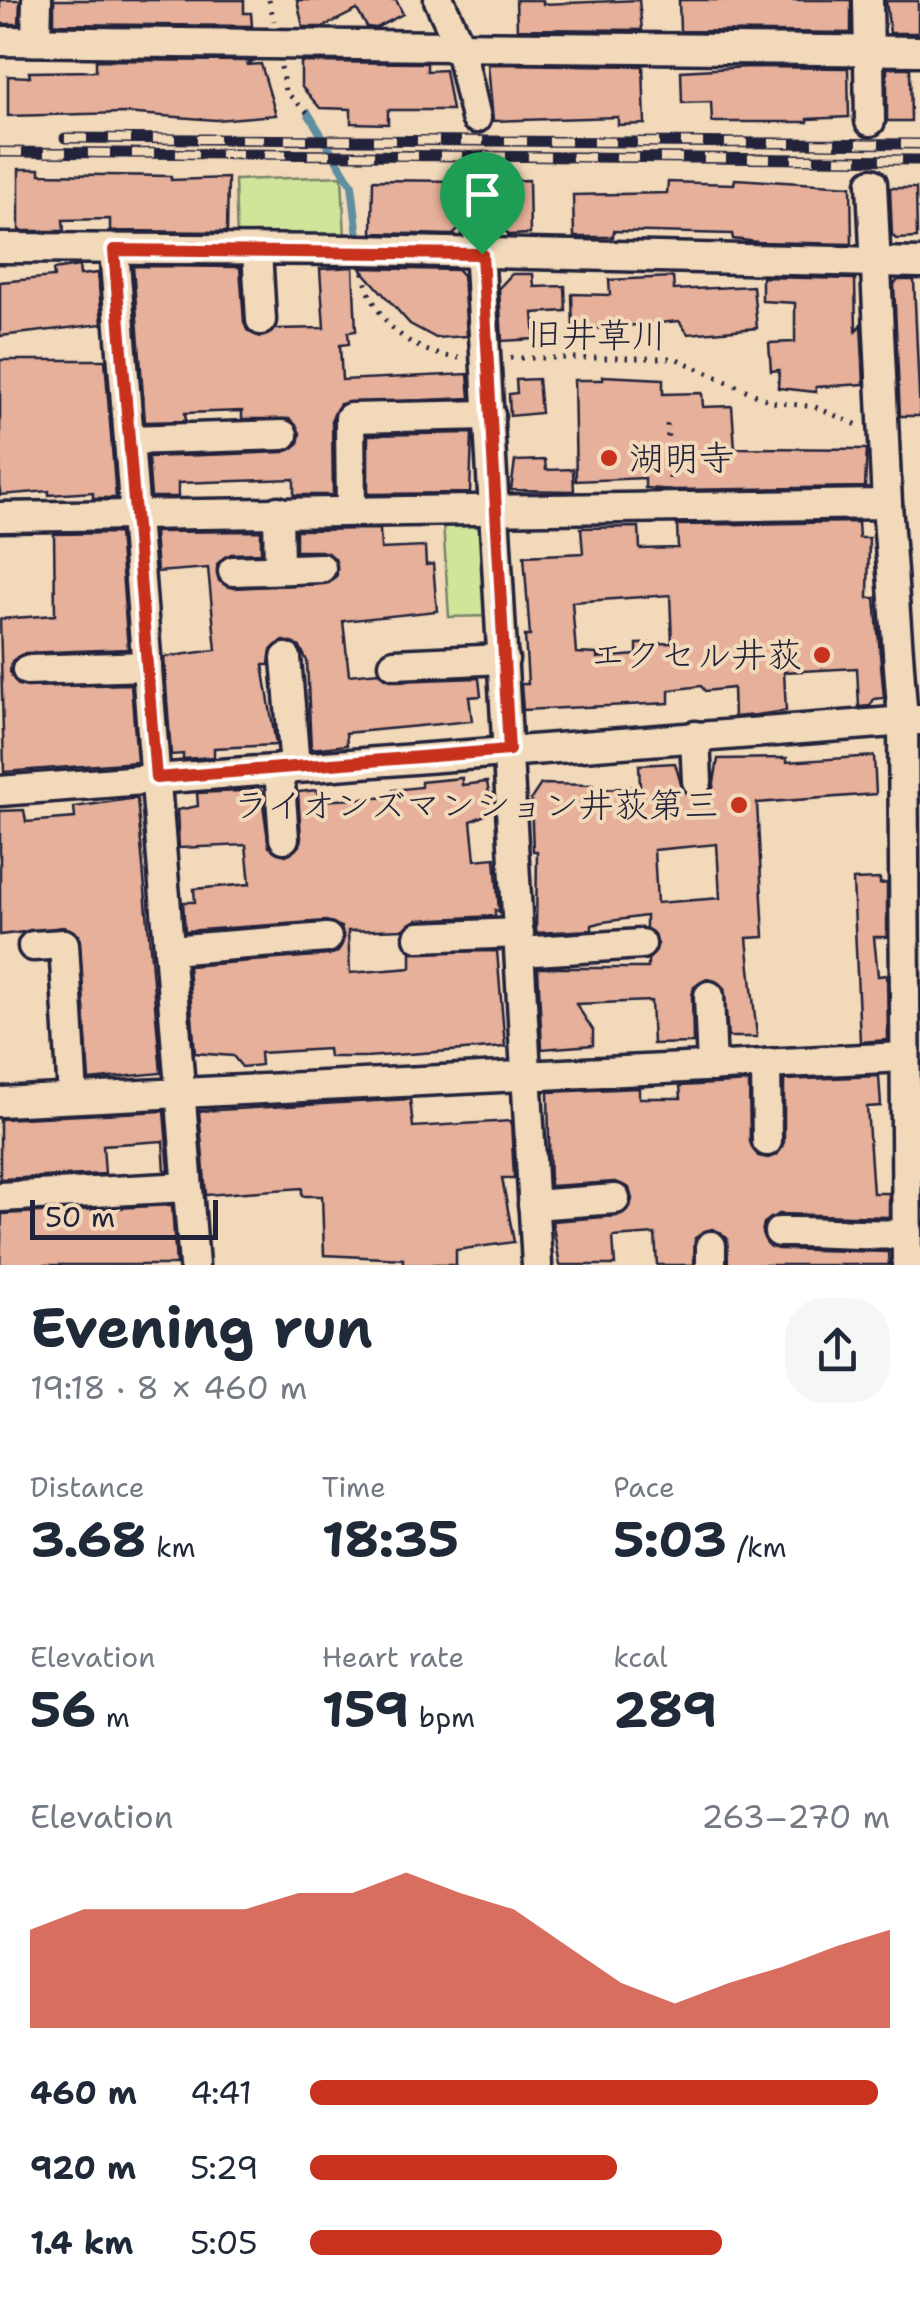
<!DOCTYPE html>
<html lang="en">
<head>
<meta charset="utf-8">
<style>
  body { margin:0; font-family:"Shantell Sans","Klee One",sans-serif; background:#f6f6f7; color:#1f2937; height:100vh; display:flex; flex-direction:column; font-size:38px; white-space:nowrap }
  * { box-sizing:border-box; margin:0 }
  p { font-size:32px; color:#747a83 }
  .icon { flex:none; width:55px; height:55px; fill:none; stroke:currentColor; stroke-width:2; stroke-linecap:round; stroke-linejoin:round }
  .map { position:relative; height:1265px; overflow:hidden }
  .drawer { display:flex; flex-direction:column; background:#fff; flex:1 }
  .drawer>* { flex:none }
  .scale { position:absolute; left:30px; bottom:25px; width:188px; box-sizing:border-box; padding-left:10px; border:5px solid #22223b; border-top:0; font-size:28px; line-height:35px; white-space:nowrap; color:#22223b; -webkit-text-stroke:8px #f2d9ba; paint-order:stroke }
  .pin { position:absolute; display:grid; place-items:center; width:85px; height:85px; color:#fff; margin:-102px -42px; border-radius:50% 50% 50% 0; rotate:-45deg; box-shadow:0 0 10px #0007 }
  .pin .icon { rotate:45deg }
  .round { display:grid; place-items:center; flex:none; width:105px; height:105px; border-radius:40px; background:#f6f6f7 }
  .head { display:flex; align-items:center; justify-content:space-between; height:170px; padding:0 30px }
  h1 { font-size:55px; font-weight:700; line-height:75px }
  .figures { display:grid; grid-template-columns:repeat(3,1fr); gap:15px; height:170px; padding:10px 30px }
  .figures div { display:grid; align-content:center }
  .figures b { font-size:50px; font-weight:700 }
  .figures small { font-size:28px; font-weight:400 }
  .figures p { font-size:28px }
  .chart { height:280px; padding:20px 30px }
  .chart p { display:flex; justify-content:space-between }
  .chart svg { width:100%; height:180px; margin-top:10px; fill:#c8321e; opacity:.7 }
  ul { padding:0 30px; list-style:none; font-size:32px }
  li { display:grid; grid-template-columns:160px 120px 1fr; align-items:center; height:75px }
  li i { height:25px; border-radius:12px; background:#c8321e }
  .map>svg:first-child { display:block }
</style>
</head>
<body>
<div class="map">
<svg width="920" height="1265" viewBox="0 0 920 1265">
  <rect width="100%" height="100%" fill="#f2d9ba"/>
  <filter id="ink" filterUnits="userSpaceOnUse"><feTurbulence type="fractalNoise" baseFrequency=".01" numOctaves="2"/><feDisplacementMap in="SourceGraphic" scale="20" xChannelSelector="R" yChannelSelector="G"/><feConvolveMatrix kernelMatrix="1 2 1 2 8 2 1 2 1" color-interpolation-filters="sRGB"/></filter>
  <g filter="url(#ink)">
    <g fill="#cfe59a" stroke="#78846a" stroke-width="2.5">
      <path d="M342 176 345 239 237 243 235 180Z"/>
      <path d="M474 520 484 536 490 616 449 617 443 523Z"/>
    </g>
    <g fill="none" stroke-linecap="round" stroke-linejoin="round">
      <path stroke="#5f8fa0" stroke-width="8" d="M308 113 352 185 359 245"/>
    </g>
    <g fill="#e6b09a" stroke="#22223b" stroke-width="2.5" fill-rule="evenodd">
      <path d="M0 0H20L19 24H0Z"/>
      <path d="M54 0H244V13H251L252 26 54 24Z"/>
      <path d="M297 0H396L403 14 376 28 367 27 357 10 323 27H303Z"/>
      <path d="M516 0H543V4L639 0 642 30 517 29Z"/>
      <path d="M679 0H851V33L680 31Z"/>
      <path d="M886 1H918V33H890Z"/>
      <path d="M96 60 253 61 246 65 261 64 276 115 216 120 124 113 8 116V76L30 77 29 72 96 71Z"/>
      <path d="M301 62 427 63V71L445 70 452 110H388V124L351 123V109L320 108 301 86Z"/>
      <path d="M488 64 643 66 645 124 618 125V117L493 121Z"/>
      <path d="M749 67 848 68 849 117 808 119V122H712L711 102 682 103 681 71Z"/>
      <path d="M887 68H910L911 121H887Z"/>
      <path d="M19 169H40V174L171 176V180L228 178 227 232 110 231V219L63 220 64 231H19Z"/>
      <path d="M735 179 851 186 852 244 758 242 733 239 732 234 614 231 613 237H574L573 195 667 193 668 182 734 184Z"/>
      <path d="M373 180 457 181 460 228 453 235 372 233Z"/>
      <path d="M529 180 530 234 509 235 499 224 497 181Z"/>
      <path d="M890 188H916L917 238 896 239 892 235Z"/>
      <path d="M79 266 80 275 98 273 102 324 0 336V282L54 277 53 270Z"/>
      <path d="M133 266 240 267 244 322 247 330 261 337 276 329 324 328 320 269 353 267 356 331 348 332 349 344 340 345 342 380 468 374 470 398 340 404 332 418 333 495H294V479L178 483V497H151L148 457 284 452 298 444 300 433 290 419H242V411L185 413 186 421 145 422Z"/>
      <path d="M360 268 458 270 463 275 467 336 436 338 410 324Z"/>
      <path d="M512 274H533L534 287 565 286 566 311 533 313 535 339 502 341 499 288Z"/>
      <path d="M673 277 674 290 753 286 757 328 688 334 679 321 573 331 572 294 610 295 609 280Z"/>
      <path d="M762 277 855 279 856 331 861 324 864 384 816 387V392L778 388 779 370 771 371 769 343 795 342V303L762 301Z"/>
      <path d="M898 280H914L920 416H900L894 284Z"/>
      <path d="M0 360H105L116 498H93V492L49 495V491L0 495Z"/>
      <path d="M603 376 663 379V394L702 393 703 407 732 406 735 448 867 449 865 487 675 490 645 488V478L576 481 574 380H603Z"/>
      <path d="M538 379 541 413 510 416 509 394 517 393 516 380Z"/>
      <path d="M472 433 470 493 368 494V435Z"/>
      <path d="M545 460 546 470 573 469 574 491 511 490 515 461Z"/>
      <path d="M858 522 859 538H869L868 598H875L884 698 874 699 870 706 859 707 857 668 784 672 786 711 756 715 734 717 733 688 705 691 701 686 669 690V703L523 710 521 684H528L525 636H530L524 556 583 553 581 528 639 527 640 549 678 548 677 525ZM670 595 672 643 637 644V655L597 658V654L576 653 572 602Z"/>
      <path d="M380 529 381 549 425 547 426 565 433 564 437 611 343 621 349 675 379 672 395 681 479 678 481 696 469 697 472 721 346 733 347 745 311 749 307 661 300 647 284 641 271 650 269 665H263L276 745 214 748V757L183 759V754L171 755 164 657 216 650 208 568 157 572 154 532 261 531V553L231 554 217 564 219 581 234 588 329 583 337 575 335 558 321 551H296V530Z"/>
      <path d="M119 533 128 649 25 653 12 661 10 672 18 685 27 687 131 684 137 762 4 772 0 619 55 615 54 534Z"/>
      <path d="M874 756 876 794 757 803 764 937 747 938 757 1037H728L724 988 707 979 694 987 692 996 693 1043 653 1044 651 1001 576 1004 593 1030V1045L542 1049 538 968H648V960L658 944 646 928V916L603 922 592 925V930L536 933 537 851H533L531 799 541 784 593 785 594 790 640 786 639 765 675 763 683 791 699 798 713 788 718 759 787 758V762ZM717 844 720 898 657 903 654 850Z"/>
      <path d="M462 778V785L487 782 492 812 471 821 475 860 495 858 499 912 495 910V916L417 920 404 929 348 931 350 973 411 968V952L497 951 505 1047 366 1057H329L328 1049 260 1053 261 1065 242 1067 233 1056 195 1053 188 966 328 955 338 952 344 938 341 927 326 921 185 931 183 902H195L194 889 250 884 246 845 179 848 177 810 198 806 197 793 261 790 269 847 286 855 299 846 301 838 298 792 317 790 318 801 393 797V790L421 787V782Z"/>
      <path d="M137 798 161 1073 89 1080 79 935 63 927 0 935V811L24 810 26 822 75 818 74 807Z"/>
      <path d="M880 879V884L887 883V937H874L878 976 887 975 888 1040 860 1042 853 880Z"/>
      <path d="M879 1076 881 1106 867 1107 873 1193H889V1217L779 1214 764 1223 762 1233 770 1247 778 1249 888 1252 889 1265H728L727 1238 712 1229 695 1238 694 1265H657L655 1234 613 1237 615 1265H560L552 1221 617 1216 630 1207 632 1199 629 1188 615 1182 550 1186 548 1092 639 1088V1098H681L680 1086 749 1082 750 1142 758 1156 768 1158 777 1155 784 1142V1080Z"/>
      <path d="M410 1099 413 1127 511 1121 514 1178H502L514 1242 456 1250V1265H403V1259L324 1255 322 1196H302V1188L206 1195 199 1111Z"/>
      <path d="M164 1111 169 1170 165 1171 163 1141 103 1145 105 1174 0 1179V1119Z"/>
      <path d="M172 1205 176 1265H0L2 1214Z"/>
    </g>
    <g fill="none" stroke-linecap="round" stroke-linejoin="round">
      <defs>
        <g id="minor">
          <path d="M439 0 459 44 476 118"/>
          <path d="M868 0 870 121"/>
          <path d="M0 41 920 51"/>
          <path d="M36 41 37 0"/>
          <path d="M475 177 537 1265"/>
          <path d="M872 183 887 504 903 721 907 1265"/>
          <path d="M0 248 360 250 920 263"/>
          <path d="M114 250 194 1265"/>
          <path d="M257 251 261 320"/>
          <path d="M130 440 283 435"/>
          <path d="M351 510 350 418 490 415"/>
          <path d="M278 511 279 569"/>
          <path d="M0 517 887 504"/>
          <path d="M233 571 321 568"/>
          <path d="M286 658 295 767"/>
          <path d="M394 664 504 659"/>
          <path d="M27 670 147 666"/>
          <path d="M695 736 697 781"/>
          <path d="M279 769 284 838"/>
          <path d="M0 791 919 720"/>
          <path d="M419 937 519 933"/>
          <path d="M33 946 64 944 73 1098"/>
          <path d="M169 950 327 938"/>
          <path d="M520 952 641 944"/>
          <path d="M709 996 712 1067"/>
          <path d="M766 1064 767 1141"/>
          <path d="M0 1102 904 1057"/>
          <path d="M0 1197 187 1187"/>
          <path d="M533 1205 615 1199"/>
          <path d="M779 1232C824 1231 862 1236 907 1234"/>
          <path d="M711 1246V1265"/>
        </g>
      </defs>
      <use href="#minor" stroke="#22223b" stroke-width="35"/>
      <g stroke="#22223b" stroke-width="5" stroke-dasharray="2.5 8" stroke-linecap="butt">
        <path d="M269 0 274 21"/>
        <path d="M281 67 285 91 308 113"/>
        <path d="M363 272C374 321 409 353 459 358"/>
        <path d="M510 358H675L772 402 815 407 860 426"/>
        <path d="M667 424 670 481"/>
      </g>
      <use href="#minor" stroke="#f2d9ba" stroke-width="28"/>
      <defs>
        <g id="rail">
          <path d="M65 138 920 144"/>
          <path d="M0 152 920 160"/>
        </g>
      </defs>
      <use href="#rail" stroke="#22223b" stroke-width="11"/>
      <use href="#rail" stroke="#f2d9ba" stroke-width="8" stroke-dasharray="22" stroke-linecap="butt"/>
    </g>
  </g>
  <g fill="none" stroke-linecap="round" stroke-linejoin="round" filter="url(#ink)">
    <defs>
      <path id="route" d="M114 250 482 254 509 750 156 778Z"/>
    </defs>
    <use href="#route" stroke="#fff" stroke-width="20"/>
    <use href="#route" stroke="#c8321e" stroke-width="12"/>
  </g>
  <g fill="#c8321e" stroke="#f2d9ba" stroke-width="4">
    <circle cx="609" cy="458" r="10"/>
    <circle cx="822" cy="655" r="10"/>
    <circle cx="739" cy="805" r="10"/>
  </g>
  <g text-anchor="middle" stroke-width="8" stroke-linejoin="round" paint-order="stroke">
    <g font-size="35" fill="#22223b" stroke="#f2d9ba">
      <text transform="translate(597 335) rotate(1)" y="12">旧井草川</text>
    </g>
    <g font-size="35" fill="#22223b" stroke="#f2d9ba" text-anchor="end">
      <text x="629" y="470" text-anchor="start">湖明寺</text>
      <text x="802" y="667">エクセル井荻</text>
      <text x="719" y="817">ライオンズマンション井荻第三</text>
    </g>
  </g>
</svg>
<div class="scale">50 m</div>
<div class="pin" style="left:482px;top:254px;background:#1e9e55"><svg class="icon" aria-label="arrive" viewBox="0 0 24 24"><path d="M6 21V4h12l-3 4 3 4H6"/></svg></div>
</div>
<section class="drawer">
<div class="head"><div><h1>Evening run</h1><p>19:18 · 8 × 460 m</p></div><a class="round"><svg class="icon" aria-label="share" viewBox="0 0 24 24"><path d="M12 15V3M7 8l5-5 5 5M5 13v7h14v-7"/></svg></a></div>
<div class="figures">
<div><p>Distance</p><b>3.68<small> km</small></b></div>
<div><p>Time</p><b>18:35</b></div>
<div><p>Pace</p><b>5:03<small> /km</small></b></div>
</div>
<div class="figures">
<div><p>Elevation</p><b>56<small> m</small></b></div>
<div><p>Heart rate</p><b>159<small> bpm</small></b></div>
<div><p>kcal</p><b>289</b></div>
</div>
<div class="chart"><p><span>Elevation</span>263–270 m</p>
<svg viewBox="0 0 160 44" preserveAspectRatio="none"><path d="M0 44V20L10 15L20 15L30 15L40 15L50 11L60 11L70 6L80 11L90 15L100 24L110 33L120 38L130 33L140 29L150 24L160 20V44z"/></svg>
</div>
<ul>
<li><b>460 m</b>4:41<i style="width:98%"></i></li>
<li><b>920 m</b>5:29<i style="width:53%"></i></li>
<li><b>1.4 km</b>5:05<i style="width:71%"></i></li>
</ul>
</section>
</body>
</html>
